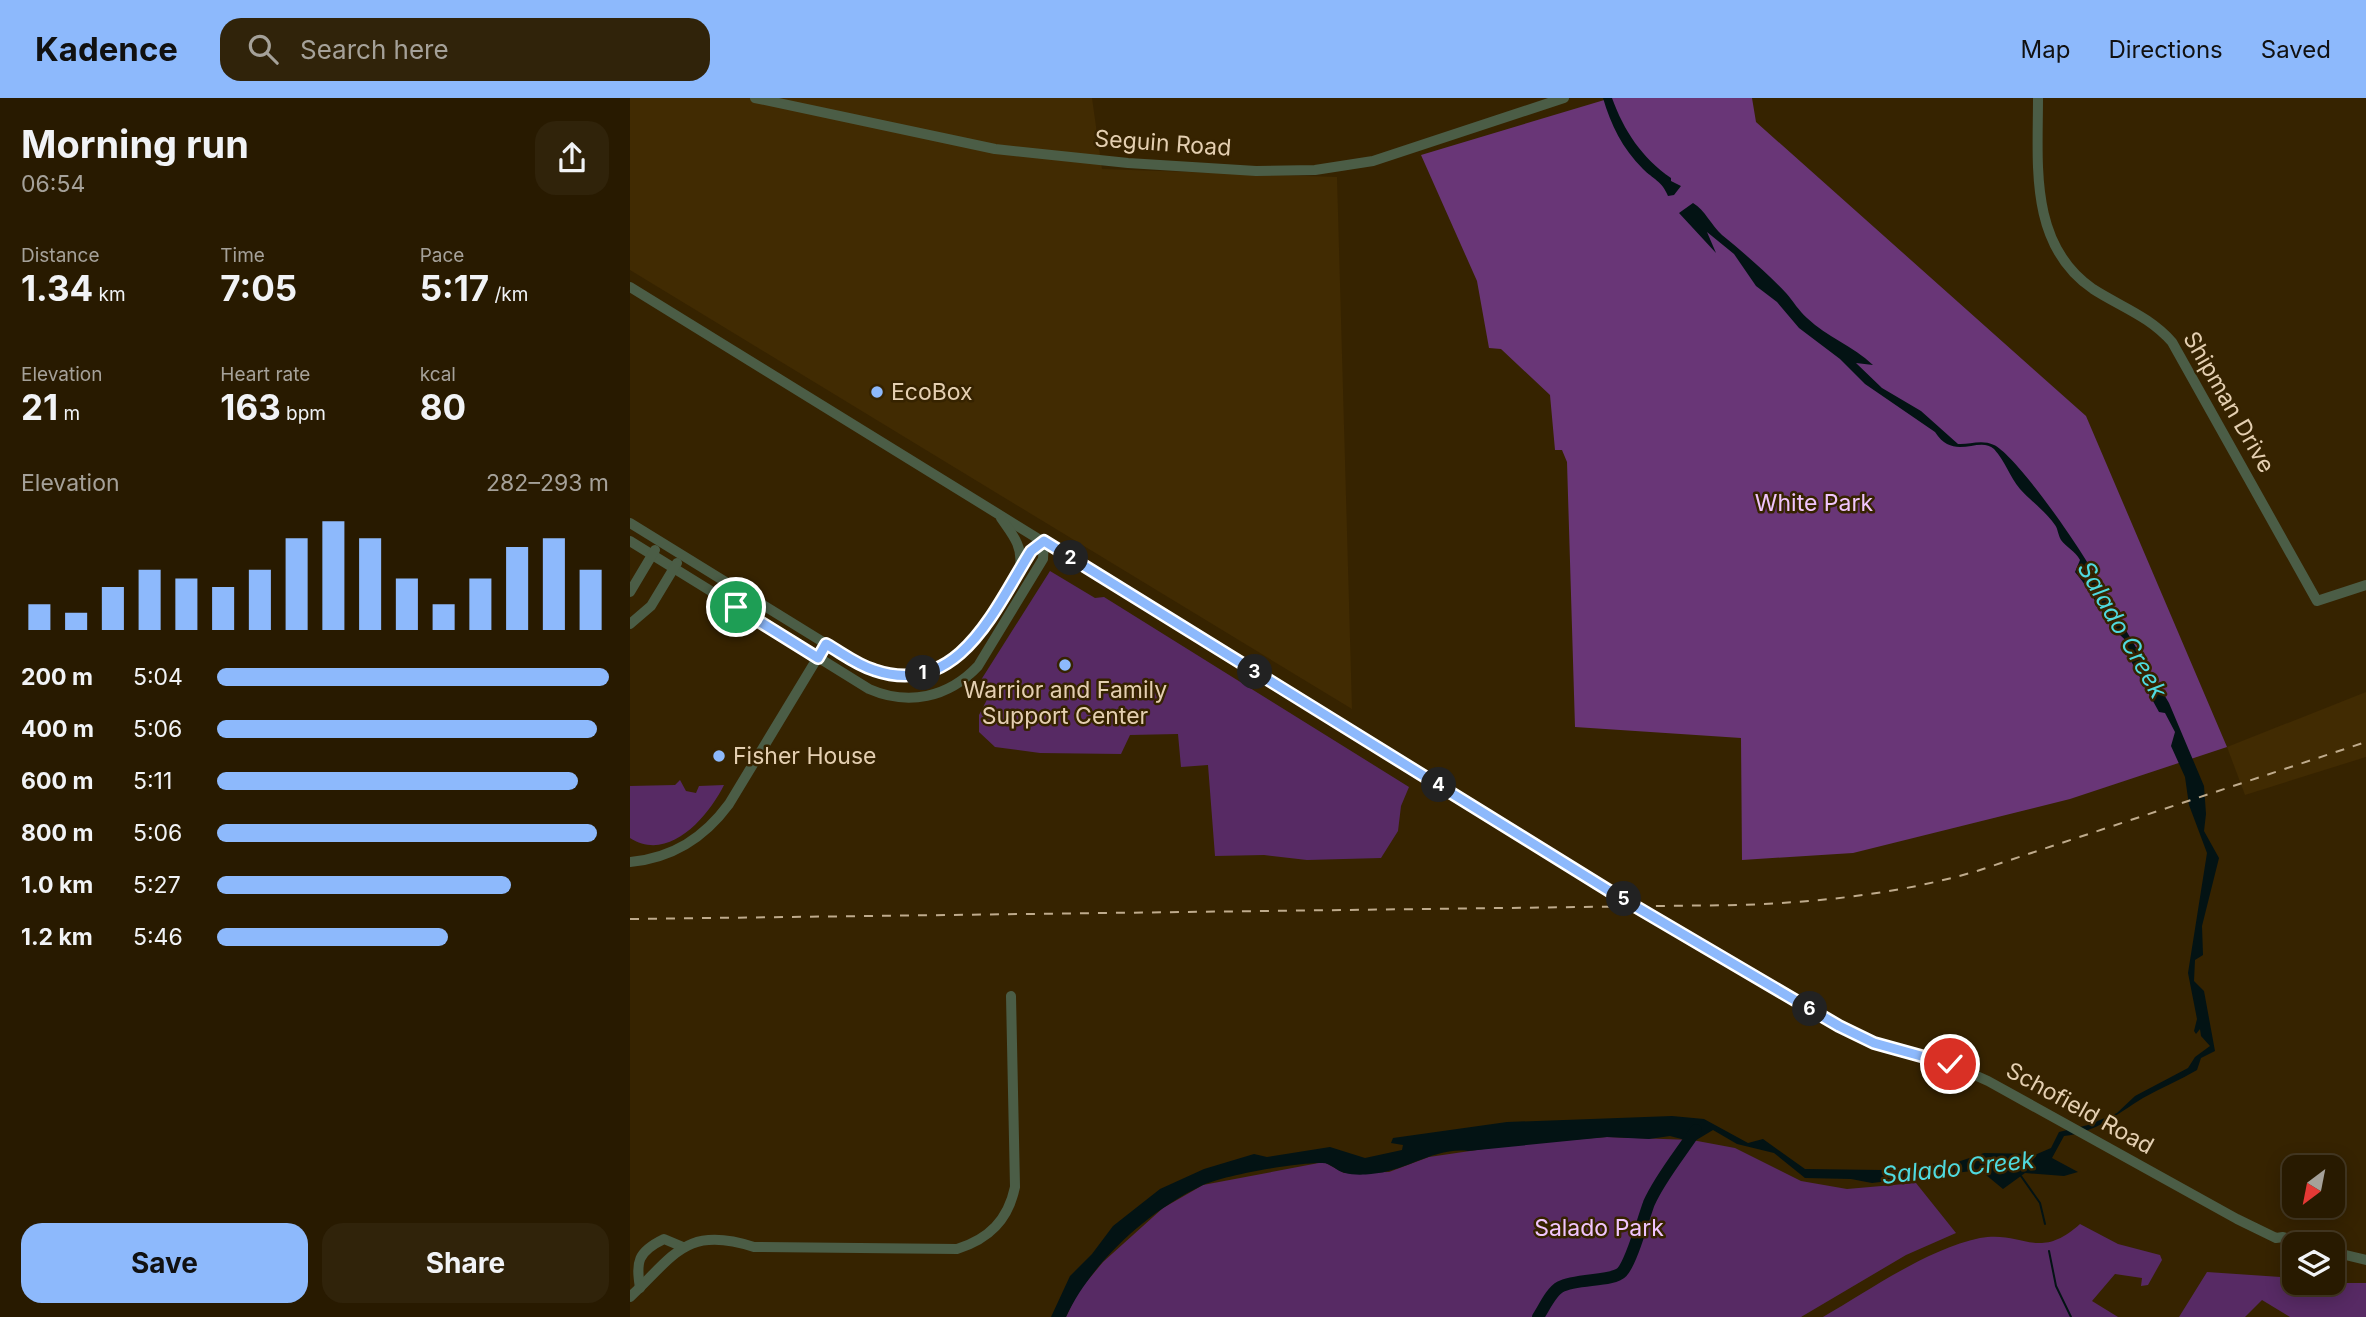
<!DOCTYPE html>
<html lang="en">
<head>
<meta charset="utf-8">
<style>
  body { margin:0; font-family:Inter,sans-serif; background:#30230a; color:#f1f3f6; height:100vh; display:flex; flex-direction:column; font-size:26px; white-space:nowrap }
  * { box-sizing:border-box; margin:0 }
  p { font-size:23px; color:#a5a199 }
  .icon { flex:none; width:38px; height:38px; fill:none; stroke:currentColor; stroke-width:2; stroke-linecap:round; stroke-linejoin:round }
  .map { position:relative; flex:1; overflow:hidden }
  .drawer { display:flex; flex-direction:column; background:#281a00; width:630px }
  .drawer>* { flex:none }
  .needle { width:46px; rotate:212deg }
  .controls { position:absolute; left:1652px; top:1057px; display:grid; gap:14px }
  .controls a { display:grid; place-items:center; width:63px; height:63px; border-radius:14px; background:#281a00; box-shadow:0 4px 18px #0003,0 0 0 2px #443822; font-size:35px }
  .pin { position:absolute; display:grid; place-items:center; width:60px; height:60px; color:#fff; margin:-30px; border:4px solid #fff; border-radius:50%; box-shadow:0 2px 7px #0007 }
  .km { position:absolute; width:35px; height:35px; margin:-18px; border-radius:50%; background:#222; color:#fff; font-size:19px; line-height:35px; text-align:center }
  .round { display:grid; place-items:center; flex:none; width:74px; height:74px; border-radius:21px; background:#30230a }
  .overview { display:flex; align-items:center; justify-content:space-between; height:119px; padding:0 21px }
  h1 { font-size:38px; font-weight:700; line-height:52px }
  .metrics { display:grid; grid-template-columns:repeat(3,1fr); gap:10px; height:119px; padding:7px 21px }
  .metrics div { display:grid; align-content:center }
  .metrics b { font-size:35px; font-weight:700 }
  .metrics small { font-size:19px; font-weight:400 }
  .metrics p { font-size:19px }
  .chart { height:196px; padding:14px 21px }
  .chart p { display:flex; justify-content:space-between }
  .chart svg { width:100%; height:126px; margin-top:7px; stroke:#8db9fc; stroke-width:6 }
  .cta { display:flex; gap:14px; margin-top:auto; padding:14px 21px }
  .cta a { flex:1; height:80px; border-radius:21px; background:#8db9fc; color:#111; font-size:28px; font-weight:700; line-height:80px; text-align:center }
  .cta a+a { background:#30230a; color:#f1f3f6 }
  ul { padding:0 21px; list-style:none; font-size:23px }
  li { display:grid; grid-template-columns:112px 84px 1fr; align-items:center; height:52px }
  li i { height:18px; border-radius:9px; background:#8db9fc }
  header { display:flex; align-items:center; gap:42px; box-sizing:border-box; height:98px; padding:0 35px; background:#8db9fc; color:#111 }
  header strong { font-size:33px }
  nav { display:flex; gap:38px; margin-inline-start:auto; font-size:24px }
  .search { width:490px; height:63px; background:#30230a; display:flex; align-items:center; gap:18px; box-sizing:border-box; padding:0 24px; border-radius:21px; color:#a5a199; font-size:26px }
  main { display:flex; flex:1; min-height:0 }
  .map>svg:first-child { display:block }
</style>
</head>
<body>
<header>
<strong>Kadence</strong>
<div class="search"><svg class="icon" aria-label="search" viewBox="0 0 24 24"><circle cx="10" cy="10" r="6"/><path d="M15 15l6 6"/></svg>Search here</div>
<nav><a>Map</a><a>Directions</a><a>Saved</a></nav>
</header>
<main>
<section class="drawer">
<div class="overview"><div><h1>Morning run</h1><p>06:54</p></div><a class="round"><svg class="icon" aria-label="share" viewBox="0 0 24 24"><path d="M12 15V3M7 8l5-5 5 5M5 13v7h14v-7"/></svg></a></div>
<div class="metrics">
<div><p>Distance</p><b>1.34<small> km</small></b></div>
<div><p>Time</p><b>7:05</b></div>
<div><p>Pace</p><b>5:17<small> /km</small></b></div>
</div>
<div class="metrics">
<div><p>Elevation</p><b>21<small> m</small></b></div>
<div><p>Heart rate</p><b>163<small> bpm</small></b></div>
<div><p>kcal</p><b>80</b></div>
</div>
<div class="chart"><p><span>Elevation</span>282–293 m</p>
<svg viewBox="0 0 160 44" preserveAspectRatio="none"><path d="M5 44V35M15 44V38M25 44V29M35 44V23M45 44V26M55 44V29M65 44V23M75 44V12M85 44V6M95 44V12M105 44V26M115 44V35M125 44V26M135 44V15M145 44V12M155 44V23"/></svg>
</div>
<ul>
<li><b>200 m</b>5:04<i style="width:100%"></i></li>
<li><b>400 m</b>5:06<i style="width:97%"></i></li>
<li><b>600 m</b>5:11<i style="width:92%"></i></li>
<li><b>800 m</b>5:06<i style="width:97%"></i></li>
<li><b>1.0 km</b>5:27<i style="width:75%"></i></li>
<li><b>1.2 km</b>5:46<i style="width:59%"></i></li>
</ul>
<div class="cta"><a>Save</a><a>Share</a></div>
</section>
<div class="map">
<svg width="1736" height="1219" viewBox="0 0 1736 1219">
  <rect width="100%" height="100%" fill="#362300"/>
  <g fill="#412b02">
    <path d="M0 0H462L472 71 707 79 722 611 0 172Z"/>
    <path d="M1736 594V659L1615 697 1597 649Z"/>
  </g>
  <g fill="#572a64">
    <path d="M420 473 465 500 474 499 779 689 771 708 768 733 751 760 677 762 634 757 585 758 578 667 551 669 548 636 500 637 491 656 410 655 365 649 349 634V617L363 590 351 582Z"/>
    <path d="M50 682 56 693 66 695 69 688 94 687C78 719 39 765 0 740V688L45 687Z"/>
    <path d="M977 1039 1062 1042 1105 1050 1171 1083 1217 1091 1286 1085 1326 1135 1276 1157 1171 1219H436L448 1194 473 1164 533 1110 573 1087 694 1064 714 1075 759 1074 799 1059 888 1046Z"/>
    <path d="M1450 1126 1488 1146 1530 1157 1532 1162 1518 1187 1511 1188 1512 1180 1485 1176 1462 1203 1488 1219H1193C1240 1192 1297 1151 1350 1140 1393 1132 1408 1164 1450 1126Z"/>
    <path d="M1577 1174 1664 1180V1185H1736V1219H1660L1632 1202 1615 1219H1549Z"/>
  </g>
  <path fill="#693677" d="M981 0H1122L1126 24 1456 318 1597 649 1440 701 1223 755 1112 762 1111 640 945 629 937 364 932 352H925L920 297 871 251 859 250 847 183 791 57Z"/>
  <g fill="#031314">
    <path d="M973 0H982C994 33 1012 60 1041 80V83L1051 88 1044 97 1038 98C1032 83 1023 81 1013 71 992 50 981 27 973 0Z"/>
    <path d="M1063 105C1075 112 1081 127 1092 137 1114 155 1136 174 1156 195 1163 203 1169 213 1177 220 1197 239 1223 248 1243 267L1226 265 1252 290 1291 313 1328 346C1339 347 1351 341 1364 347 1388 358 1466 471 1475 497L1539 605 1574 688 1576 716 1574 733 1589 760 1572 828 1573 857 1565 862 1564 883 1574 893 1585 953 1571 960 1567 972C1550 982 1531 990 1513 1000 1487 1016 1465 1035 1434 1038L1422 1060 1448 1074 1434 1078 1395 1075 1373 1091 1350 1072 1242 1085 1221 1081 1175 1080 1144 1055 1107 1046 1083 1032 1063 1044 1040 1038 1019 1041 977 1039 838 1053C804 1049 775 1074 741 1076 733 1077 722 1077 715 1075 706 1073 700 1064 691 1065 665 1065 593 1077 571 1088 517 1114 461 1165 436 1219H421L440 1178 462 1156 483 1128 530 1091 574 1071 624 1056 637 1059 700 1049 735 1060 772 1052 773 1047 761 1045 763 1040 877 1024 1042 1018 1074 1021 1118 1045 1133 1041 1175 1071 1253 1072 1310 1065 1316 1068 1354 1055 1407 1056 1421 1050 1429 1034 1458 1027 1487 1015 1505 998 1558 970 1565 959 1580 948 1571 938 1570 931 1566 936 1564 933 1567 921 1558 875 1577 755 1559 707 1555 679 1541 648 1545 634 1535 615 1529 614 1496 554 1498 544C1475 526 1464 496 1445 474L1450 462C1445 453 1436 449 1431 442 1428 437 1428 431 1425 427 1416 414 1401 403 1390 391 1379 378 1376 364 1364 351 1349 337 1324 364 1305 334L1235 286 1210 261 1169 230 1147 204 1126 188 1104 156 1077 134 1086 155 1049 115Z"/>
  </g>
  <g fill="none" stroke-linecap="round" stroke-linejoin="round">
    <g stroke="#031314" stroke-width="2">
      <path d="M1391 1078 1410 1105 1415 1126"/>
      <path d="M1419 1153 1426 1188 1441 1219"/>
    </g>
    <path stroke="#031314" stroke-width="12" d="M908 1219C914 1210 921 1194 930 1189 946 1180 983 1184 992 1174 1002 1163 1013 1121 1019 1105 1030 1080 1051 1055 1066 1032"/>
    <g stroke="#4b5d46" stroke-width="10">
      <path d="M125 0 365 51 498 65 626 73 685 72 743 63 934 0"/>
      <path d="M1408 0C1408 68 1399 147 1463 191 1491 209 1519 218 1542 244L1687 503 1736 487"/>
      <path d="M0 189 986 797 1209 928 1244 945 1320 966 1358 983 1607 1121 1646 1140 1653 1139 1676 1146"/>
      <path d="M371 420C382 436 393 448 390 468"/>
      <path d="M0 425 227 565C322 612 360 518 401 453L414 443"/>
      <path d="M0 443 239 591C278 608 318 600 348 568L413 461 414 443"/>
      <path d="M0 494 25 452"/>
      <path d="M0 526 21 508 47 465"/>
      <path d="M0 764C43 760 74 740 99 706L191 554"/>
      <path d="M1703 1154 1736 1162"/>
      <path d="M10 1190C6 1164 7 1154 34 1141L53 1149"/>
      <path d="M0 1199C45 1157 56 1127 124 1149L327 1151C359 1141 378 1122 385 1089L381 898"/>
    </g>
    <path stroke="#bfab8c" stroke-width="2" stroke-dasharray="9 9" stroke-linecap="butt" d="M0 821 1110 807C1191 804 1269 796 1347 773L1736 644"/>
  </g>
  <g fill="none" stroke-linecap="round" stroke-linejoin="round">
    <defs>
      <path id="route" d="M106 509 188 560 196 546C212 555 227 567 244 572 329 601 365 510 401 453L414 443 986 797 1209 928 1244 945 1320 966"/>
    </defs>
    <use href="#route" stroke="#fff" stroke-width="14"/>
    <use href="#route" stroke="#8db9fc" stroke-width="9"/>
  </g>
  <g fill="#8db9fc" stroke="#362300" stroke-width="2.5">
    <circle cx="247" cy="294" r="7"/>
    <circle cx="435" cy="567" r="7"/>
    <circle cx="89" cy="658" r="7"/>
  </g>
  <g text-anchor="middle" stroke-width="5" stroke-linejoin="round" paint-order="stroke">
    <g font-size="23" fill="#e4cfb1" stroke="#362300">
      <text transform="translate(533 45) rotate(4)" y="8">Seguin Road</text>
      <text transform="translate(1599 304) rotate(60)" y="8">Shipman Drive</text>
      <text transform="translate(1450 1010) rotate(29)" y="8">Schofield Road</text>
    </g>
    <g font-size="23" fill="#e4cfb1" stroke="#362300" text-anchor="start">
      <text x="261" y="302">EcoBox</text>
      <text x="435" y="600" text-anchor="middle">Warrior and Family<tspan x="435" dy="26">Support Center</tspan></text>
      <text x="103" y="666">Fisher House</text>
    </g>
    <g font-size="23" fill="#f0c5fd" stroke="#362300">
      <text x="1184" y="413">White Park</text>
      <text x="969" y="1138">Salado Park</text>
    </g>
    <g font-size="24" font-style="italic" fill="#4fdadf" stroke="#362300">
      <text transform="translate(1492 532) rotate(60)" y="8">Salado Creek</text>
      <text transform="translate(1328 1070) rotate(-6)" y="8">Salado Creek</text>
    </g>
  </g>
</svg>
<div class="controls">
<a><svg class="needle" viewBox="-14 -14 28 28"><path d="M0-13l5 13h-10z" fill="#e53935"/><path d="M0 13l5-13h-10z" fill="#a5a199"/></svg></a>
<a><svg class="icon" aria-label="layers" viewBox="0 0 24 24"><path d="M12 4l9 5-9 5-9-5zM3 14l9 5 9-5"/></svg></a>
</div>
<div class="pin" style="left:106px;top:509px;background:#1e9e55"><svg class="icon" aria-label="arrive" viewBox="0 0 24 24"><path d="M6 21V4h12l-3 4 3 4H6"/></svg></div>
<div class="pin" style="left:1320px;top:966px;background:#d93025"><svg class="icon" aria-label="check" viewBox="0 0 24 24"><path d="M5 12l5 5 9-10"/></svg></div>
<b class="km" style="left:293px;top:575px">1</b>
<b class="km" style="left:441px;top:460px">2</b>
<b class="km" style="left:625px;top:574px">3</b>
<b class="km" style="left:809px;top:687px">4</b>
<b class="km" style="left:994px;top:801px">5</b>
<b class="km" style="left:1180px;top:911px">6</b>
</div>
</main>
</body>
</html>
